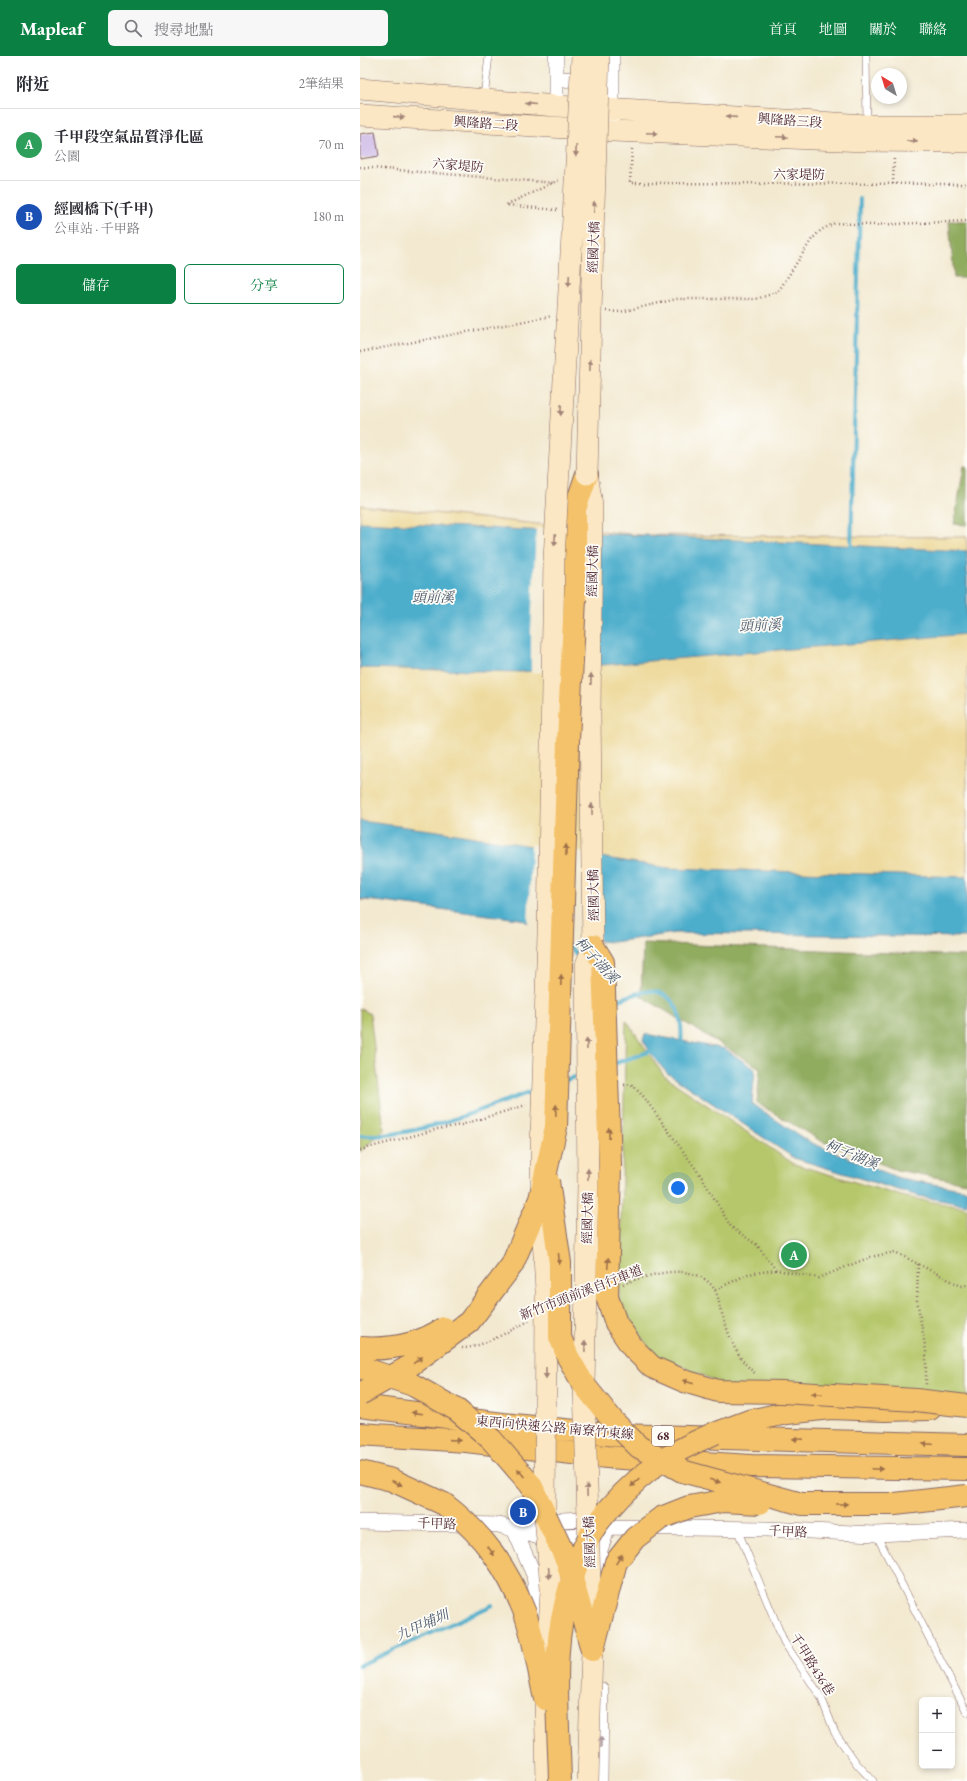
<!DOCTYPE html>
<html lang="zh-TW">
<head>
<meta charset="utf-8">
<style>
	:root { --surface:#fff; --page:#f7f7f7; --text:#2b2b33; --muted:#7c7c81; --line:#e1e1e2; --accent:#0b8043 }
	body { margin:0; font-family:"EB Garamond","Noto Serif TC",serif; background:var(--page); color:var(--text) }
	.controls { position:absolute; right:12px; bottom:12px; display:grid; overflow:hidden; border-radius:6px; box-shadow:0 2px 6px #0003 }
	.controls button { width:36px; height:36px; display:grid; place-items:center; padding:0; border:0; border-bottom:1px solid var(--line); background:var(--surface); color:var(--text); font:20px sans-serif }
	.compass { position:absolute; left:511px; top:12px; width:36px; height:36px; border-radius:50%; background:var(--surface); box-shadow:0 2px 6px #0003; rotate:322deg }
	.you { position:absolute; left:318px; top:1132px; width:14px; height:14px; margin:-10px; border:3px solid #fff; border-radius:50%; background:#1a73e8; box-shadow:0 0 0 6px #1a73e833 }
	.badge { display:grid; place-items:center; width:26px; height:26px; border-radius:50%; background:var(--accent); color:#fff; font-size:13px; font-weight:700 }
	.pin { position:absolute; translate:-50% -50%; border:2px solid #fff; box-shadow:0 1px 4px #0006 }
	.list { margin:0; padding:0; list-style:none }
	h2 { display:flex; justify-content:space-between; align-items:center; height:52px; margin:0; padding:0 16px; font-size:17px }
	h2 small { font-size:13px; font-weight:400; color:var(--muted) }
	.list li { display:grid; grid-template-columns:26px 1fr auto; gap:12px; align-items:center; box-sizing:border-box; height:72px; padding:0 16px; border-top:1px solid var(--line) }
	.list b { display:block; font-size:15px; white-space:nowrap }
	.list p { margin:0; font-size:13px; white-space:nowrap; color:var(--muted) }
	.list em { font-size:13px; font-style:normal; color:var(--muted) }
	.actions { display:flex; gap:8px; padding:12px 16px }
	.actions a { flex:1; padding:9px 0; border:1px solid var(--accent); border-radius:6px; text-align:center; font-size:14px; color:var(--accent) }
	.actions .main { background:var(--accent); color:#fff }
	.icon { flex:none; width:22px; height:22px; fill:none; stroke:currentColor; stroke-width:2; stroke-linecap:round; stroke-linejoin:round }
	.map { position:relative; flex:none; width:607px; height:1725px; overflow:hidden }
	header { display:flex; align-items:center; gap:24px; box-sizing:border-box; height:56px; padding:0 20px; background:var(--accent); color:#fff }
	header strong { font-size:19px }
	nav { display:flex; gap:22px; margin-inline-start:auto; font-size:14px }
	.search { width:280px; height:36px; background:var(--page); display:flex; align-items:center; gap:10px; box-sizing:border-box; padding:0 14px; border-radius:6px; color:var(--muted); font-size:15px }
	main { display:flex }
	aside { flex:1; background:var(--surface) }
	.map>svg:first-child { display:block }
	.green { fill:#b5c76b; stroke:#80734b }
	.forest { fill:#90ac5f; stroke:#6d6645 }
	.sand { fill:#eeda9e; stroke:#9c7c64 }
	.water { fill:#4daecc; stroke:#4c667c }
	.pier { fill:#f3e9d0 }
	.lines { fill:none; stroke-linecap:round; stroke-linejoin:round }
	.stream { stroke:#4daecc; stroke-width:4 }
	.building { fill:#c6b0e5 }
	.lane-casing { stroke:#856665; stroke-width:8 }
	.street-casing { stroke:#856665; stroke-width:16 }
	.secondary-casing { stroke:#856665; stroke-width:22 }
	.highway-casing { stroke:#856665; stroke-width:24 }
	.path { stroke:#856665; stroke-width:2.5; stroke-dasharray:1 3; stroke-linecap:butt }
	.lane { stroke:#fff; stroke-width:7 }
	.street { stroke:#fff; stroke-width:15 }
	.secondary { stroke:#fbe7c3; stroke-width:21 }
	.highway { stroke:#f4c26a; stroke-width:22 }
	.secondary-bridge-casing { stroke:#856665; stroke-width:22; stroke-linecap:butt }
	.highway-bridge-casing { stroke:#856665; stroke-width:24; stroke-linecap:butt }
	.secondary-bridge { stroke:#fbe7c3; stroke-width:21 }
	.highway-bridge { stroke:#f4c26a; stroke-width:22 }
	.oneway { fill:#a28377 }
	.oneway2 { fill:#9f704a }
	.oneway3 { fill:#ae9aa0 }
	.labels { text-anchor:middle; stroke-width:3.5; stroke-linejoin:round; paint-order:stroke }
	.shield { fill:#fdfcf7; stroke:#806168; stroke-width:1 }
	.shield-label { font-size:12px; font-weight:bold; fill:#4a1f2b }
	.street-label { font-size:13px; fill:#4a1f2b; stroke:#fdfcf7 }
	.water-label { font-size:14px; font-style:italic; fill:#4b586b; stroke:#fdfcf7 }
</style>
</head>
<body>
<header>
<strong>Mapleaf</strong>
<div class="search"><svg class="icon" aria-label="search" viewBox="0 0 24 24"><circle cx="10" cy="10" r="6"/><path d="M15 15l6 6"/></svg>搜尋地點</div>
<nav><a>首頁</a><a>地圖</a><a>關於</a><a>聯絡</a></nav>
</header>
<main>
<aside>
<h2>附近<small>2筆結果</small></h2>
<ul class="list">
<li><span class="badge" style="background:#2e9e5b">A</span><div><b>千甲段空氣品質淨化區</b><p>公園</p></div><em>70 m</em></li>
<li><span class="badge" style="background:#1a4fb4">B</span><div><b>經國橋下(千甲)</b><p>公車站 · 千甲路</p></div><em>180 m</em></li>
</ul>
<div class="actions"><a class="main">儲存</a><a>分享</a></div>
</aside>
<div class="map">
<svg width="607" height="1725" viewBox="0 0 607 1725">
	<rect width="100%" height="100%" fill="#fdfcf7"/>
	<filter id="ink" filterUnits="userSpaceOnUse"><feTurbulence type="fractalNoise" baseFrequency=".025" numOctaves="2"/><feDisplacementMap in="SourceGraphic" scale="8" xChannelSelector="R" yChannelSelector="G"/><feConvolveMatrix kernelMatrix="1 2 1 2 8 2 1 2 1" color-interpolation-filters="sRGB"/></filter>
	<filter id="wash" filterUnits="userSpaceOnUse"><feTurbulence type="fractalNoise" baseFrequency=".012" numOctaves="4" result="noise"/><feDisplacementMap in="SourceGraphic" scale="16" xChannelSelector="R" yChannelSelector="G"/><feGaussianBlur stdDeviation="0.9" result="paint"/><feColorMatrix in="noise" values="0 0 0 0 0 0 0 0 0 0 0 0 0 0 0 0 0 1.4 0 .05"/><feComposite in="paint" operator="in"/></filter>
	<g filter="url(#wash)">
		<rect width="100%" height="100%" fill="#f3e9d0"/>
		<path class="green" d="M0 952 10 958 24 1074 0 1096Z
			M266 964 304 1020 434 1108 545 1141 607 1152V1346L369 1331 293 1298 259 1245Z"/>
		<path class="forest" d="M589 165H607V222H594Z
			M604 410H607V469L594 468Z
			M283 887 607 900V1127L537 1114 461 1085 397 1047 400 1012 281 940Z"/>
		<path class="sand" d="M0 449 279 479 607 481V873L261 861 0 844Z"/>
		<path class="water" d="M0 466 607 495V578L160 616 0 612Z
			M0 765 78 775 308 812 607 821V881L315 877 253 886 202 882 160 863 0 843Z
			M285 978 365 993 395 1013 392 1048 449 1086 539 1122 607 1134V1149L558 1140 434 1102 307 1017 294 1002 283 984Z"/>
		<path class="pier" d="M176 472 238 475 239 611 171 617V574Z
			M171 788 239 799V887L202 884 168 869Z"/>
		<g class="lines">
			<path class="stream" d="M491 494 500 143
				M209 890 222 904
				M252 937 258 944C267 941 282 935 291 935 320 938 323 967 321 989
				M253 1008 294 994
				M204 1025 220 1019
				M0 1080C61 1081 120 1053 176 1034
				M0 1609 133 1549"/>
		</g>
		<g id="blocks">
			<path class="building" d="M15 76 19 100 0 103V78Z"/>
		</g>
	</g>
	<g filter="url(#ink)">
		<use href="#blocks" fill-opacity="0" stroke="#856665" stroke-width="1"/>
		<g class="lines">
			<defs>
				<path id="lane" d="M506 0 507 68
					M124 41 129 0
					M377 1473 424 1586 461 1641 475 1677 497 1708 513 1725
					M516 1478 607 1656"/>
				<path id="street" d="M252 0V62
					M196 24 231 22
					M196 50V0
					M0 1466 139 1469 179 1481 225 1479 236 1475
					M154 1473 178 1465 225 1463 248 1471 406 1473 515 1478 607 1474
					M154 1473 174 1519 181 1575
					M239 1522 240 1494 248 1471
					M240 1725 241 1634"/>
				<path id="secondary" d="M0 33 196 50 507 69H607
					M0 59 253 75 506 85 607 86
					M227 418 232 449 230 658 233 890
					M185 1643 187 1725"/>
				<path id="highway" d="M215 543V453L227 418
					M0 1350 143 1368 257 1379 607 1389
					M357 1377 389 1365 427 1357 470 1352 524 1354 570 1353
					M0 1378 106 1385 247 1401 391 1410 607 1413
					M0 1416 32 1424 84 1448"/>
			</defs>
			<use href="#lane" class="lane-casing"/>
			<use href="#street" class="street-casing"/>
			<use href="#secondary" class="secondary-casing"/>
			<use href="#highway" class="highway-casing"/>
			<path class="path" d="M272 93 270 127 607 128
				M0 111 195 127
				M533 128 534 101
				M197 154 146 149 199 124
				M246 255 260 256 317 243H396L418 236 452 183 461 174 475 167 511 169 607 165
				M0 296 192 260
				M264 1029 271 1028 283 1040 341 1120 371 1171 397 1189 416 1214
				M0 1094 78 1073 101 1069 166 1049
				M558 1208 557 1244 566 1295V1329
				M263 1228C290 1218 336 1204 355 1234 358 1239 359 1247 360 1252 369 1278 374 1301 396 1318
				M355 1234 388 1218 416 1214 459 1222 510 1201 535 1196 601 1230 607 1229
				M102 1292C119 1293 153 1273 169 1265"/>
			<use href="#lane" class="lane"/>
			<use href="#street" class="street"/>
			<use href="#secondary" class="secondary"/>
			<use href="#highway" class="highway"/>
			<defs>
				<path id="secondary-bridge" d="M227 418 233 179 239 0
					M187 1612 191 1533 185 1460 186 1235 182 1164 181 1082 188 877 194 503 222 0
					M228 1725 232 1594 224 1329 228 1128 226 909 233 890"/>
				<path id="highway-bridge" d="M233 890 243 906 250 1109 247 1241 256 1267 273 1292 292 1311 324 1325 358 1335 422 1336 556 1344 607 1350
					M188 1125 200 1207V1281L208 1301 224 1329 254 1366 279 1391 322 1415 442 1448H535L607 1440
					M0 1292C29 1294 59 1289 84 1272
					M0 1311 53 1329 97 1354 131 1383 171 1429 207 1505 232 1594
					M0 1338 45 1313 109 1266 152 1209 180 1143 196 1071 208 685 215 543
					M84 1448C123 1478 147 1511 165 1557 174 1582 179 1616 185 1643
					M233 1593 256 1506 275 1482 301 1462 329 1451 363 1445 400 1447
					M200 1725C199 1682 195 1637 198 1595 200 1558 216 1498 237 1468 252 1448 271 1428 292 1412 311 1397 333 1387 355 1377"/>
			</defs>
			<use href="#secondary-bridge" class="secondary-bridge-casing"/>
			<use href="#highway-bridge" class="highway-bridge-casing"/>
			<use href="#secondary-bridge" class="secondary-bridge"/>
			<use href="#highway-bridge" class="highway-bridge"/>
		</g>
		<defs><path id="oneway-solid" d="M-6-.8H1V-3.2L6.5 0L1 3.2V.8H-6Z"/></defs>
		<g class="oneway">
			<use href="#oneway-solid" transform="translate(171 48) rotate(-175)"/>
			<use href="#oneway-solid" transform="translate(39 61) rotate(4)"/>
			<use href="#oneway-solid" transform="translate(371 61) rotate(-176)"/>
			<use href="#oneway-solid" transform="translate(292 77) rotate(2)"/>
			<use href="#oneway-solid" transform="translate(422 81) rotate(2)"/>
			<use href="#oneway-solid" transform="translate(552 85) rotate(1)"/>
			<use href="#oneway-solid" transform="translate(216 95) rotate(93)"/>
			<use href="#oneway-solid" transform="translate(234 151) rotate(-88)"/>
			<use href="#oneway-solid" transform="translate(209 225) rotate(93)"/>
			<use href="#oneway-solid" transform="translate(230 309) rotate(-89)"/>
			<use href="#oneway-solid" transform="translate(201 354) rotate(93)"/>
			<use href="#oneway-solid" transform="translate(195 484) rotate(93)"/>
			<use href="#oneway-solid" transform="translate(231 623) rotate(-89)"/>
			<use href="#oneway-solid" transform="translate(232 753) rotate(-91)"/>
			<use href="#oneway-solid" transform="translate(227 988) rotate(-90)"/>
			<use href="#oneway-solid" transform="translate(228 1118) rotate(-90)"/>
			<use href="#oneway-solid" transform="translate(225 1290) rotate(-89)"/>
			<use href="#oneway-solid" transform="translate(186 1317) rotate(90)"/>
			<use href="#oneway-solid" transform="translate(227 1434) rotate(-92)"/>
			<use href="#oneway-solid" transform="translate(189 1517) rotate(86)"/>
		</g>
		<g class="oneway2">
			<use href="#oneway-solid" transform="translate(206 794) rotate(-89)"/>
			<use href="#oneway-solid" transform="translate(201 924) rotate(-88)"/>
			<use href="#oneway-solid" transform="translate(196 1054) rotate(-88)"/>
			<use href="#oneway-solid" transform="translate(249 1077) rotate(-92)"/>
			<use href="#oneway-solid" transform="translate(199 1203) rotate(85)"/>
			<use href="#oneway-solid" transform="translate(248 1207) rotate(-88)"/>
			<use href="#oneway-solid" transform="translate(58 1304) rotate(-36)"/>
			<use href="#oneway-solid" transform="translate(328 1326) rotate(-163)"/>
			<use href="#oneway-solid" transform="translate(457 1338) rotate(-176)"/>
			<use href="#oneway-solid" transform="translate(57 1357) rotate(-173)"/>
			<use href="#oneway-solid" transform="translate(438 1383) rotate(-178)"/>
			<use href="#oneway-solid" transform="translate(95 1384) rotate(4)"/>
			<use href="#oneway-solid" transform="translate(568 1388) rotate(-178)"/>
			<use href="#oneway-solid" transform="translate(517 1413)"/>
			<use href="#oneway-solid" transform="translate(161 1417) rotate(-130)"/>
			<use href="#oneway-solid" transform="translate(355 1425) rotate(16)"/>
			<use href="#oneway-solid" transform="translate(37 1427) rotate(24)"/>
			<use href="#oneway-solid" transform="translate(275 1427) rotate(138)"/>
			<use href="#oneway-solid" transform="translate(482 1448)"/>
			<use href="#oneway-solid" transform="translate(131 1495) rotate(54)"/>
			<use href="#oneway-solid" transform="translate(259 1503) rotate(-57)"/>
		</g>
		<use class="oneway3" href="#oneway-solid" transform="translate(241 1686) rotate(-90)"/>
	</g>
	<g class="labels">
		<rect class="shield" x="292" y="1370" width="22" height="20" rx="3"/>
		<g class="shield-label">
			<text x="303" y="1384">68</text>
		</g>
		<g class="street-label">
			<text transform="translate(430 64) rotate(4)" y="5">興隆路三段</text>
			<text transform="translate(126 67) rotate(4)" y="5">興隆路二段</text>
			<text transform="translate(98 109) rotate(5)" y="5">六家堤防</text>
			<text x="439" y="123">六家堤防</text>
			<text transform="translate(233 191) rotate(-88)" y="5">經國大橋</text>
			<text transform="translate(232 515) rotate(-89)" y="5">經國大橋</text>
			<text transform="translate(233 839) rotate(-91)" y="5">經國大橋</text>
			<text transform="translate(227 1162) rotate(-89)" y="5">經國大橋</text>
			<text transform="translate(221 1236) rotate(-21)" y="5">新竹市頭前溪自行車道</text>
			<text transform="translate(195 1371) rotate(5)" y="5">東西向快速公路 南寮竹東線</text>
			<text transform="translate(77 1467) rotate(2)" y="5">千甲路</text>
			<text transform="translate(428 1475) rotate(3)" y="5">千甲路</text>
			<text transform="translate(229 1486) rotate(-92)" y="5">經國大橋</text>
			<text transform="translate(453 1608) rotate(58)" y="5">千甲路436巷</text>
		</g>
		<g class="water-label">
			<text x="73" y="546">頭前溪</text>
			<text transform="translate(400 569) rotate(-3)" y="5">頭前溪</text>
			<text transform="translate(237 904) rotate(48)" y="5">柯子湖溪</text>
			<text transform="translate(492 1098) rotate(22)" y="5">柯子湖溪</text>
			<text transform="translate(62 1569) rotate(-24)" y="5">九甲埔圳</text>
		</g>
	</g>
</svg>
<div class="controls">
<button>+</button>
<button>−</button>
</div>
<svg class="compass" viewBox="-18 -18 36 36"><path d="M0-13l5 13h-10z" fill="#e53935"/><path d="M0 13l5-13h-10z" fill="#7c7c81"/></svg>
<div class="you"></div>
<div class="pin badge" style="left:434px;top:1199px;background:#2e9e5b">A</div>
<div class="pin badge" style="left:163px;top:1456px;background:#1a4fb4">B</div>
</div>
</main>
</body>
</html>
